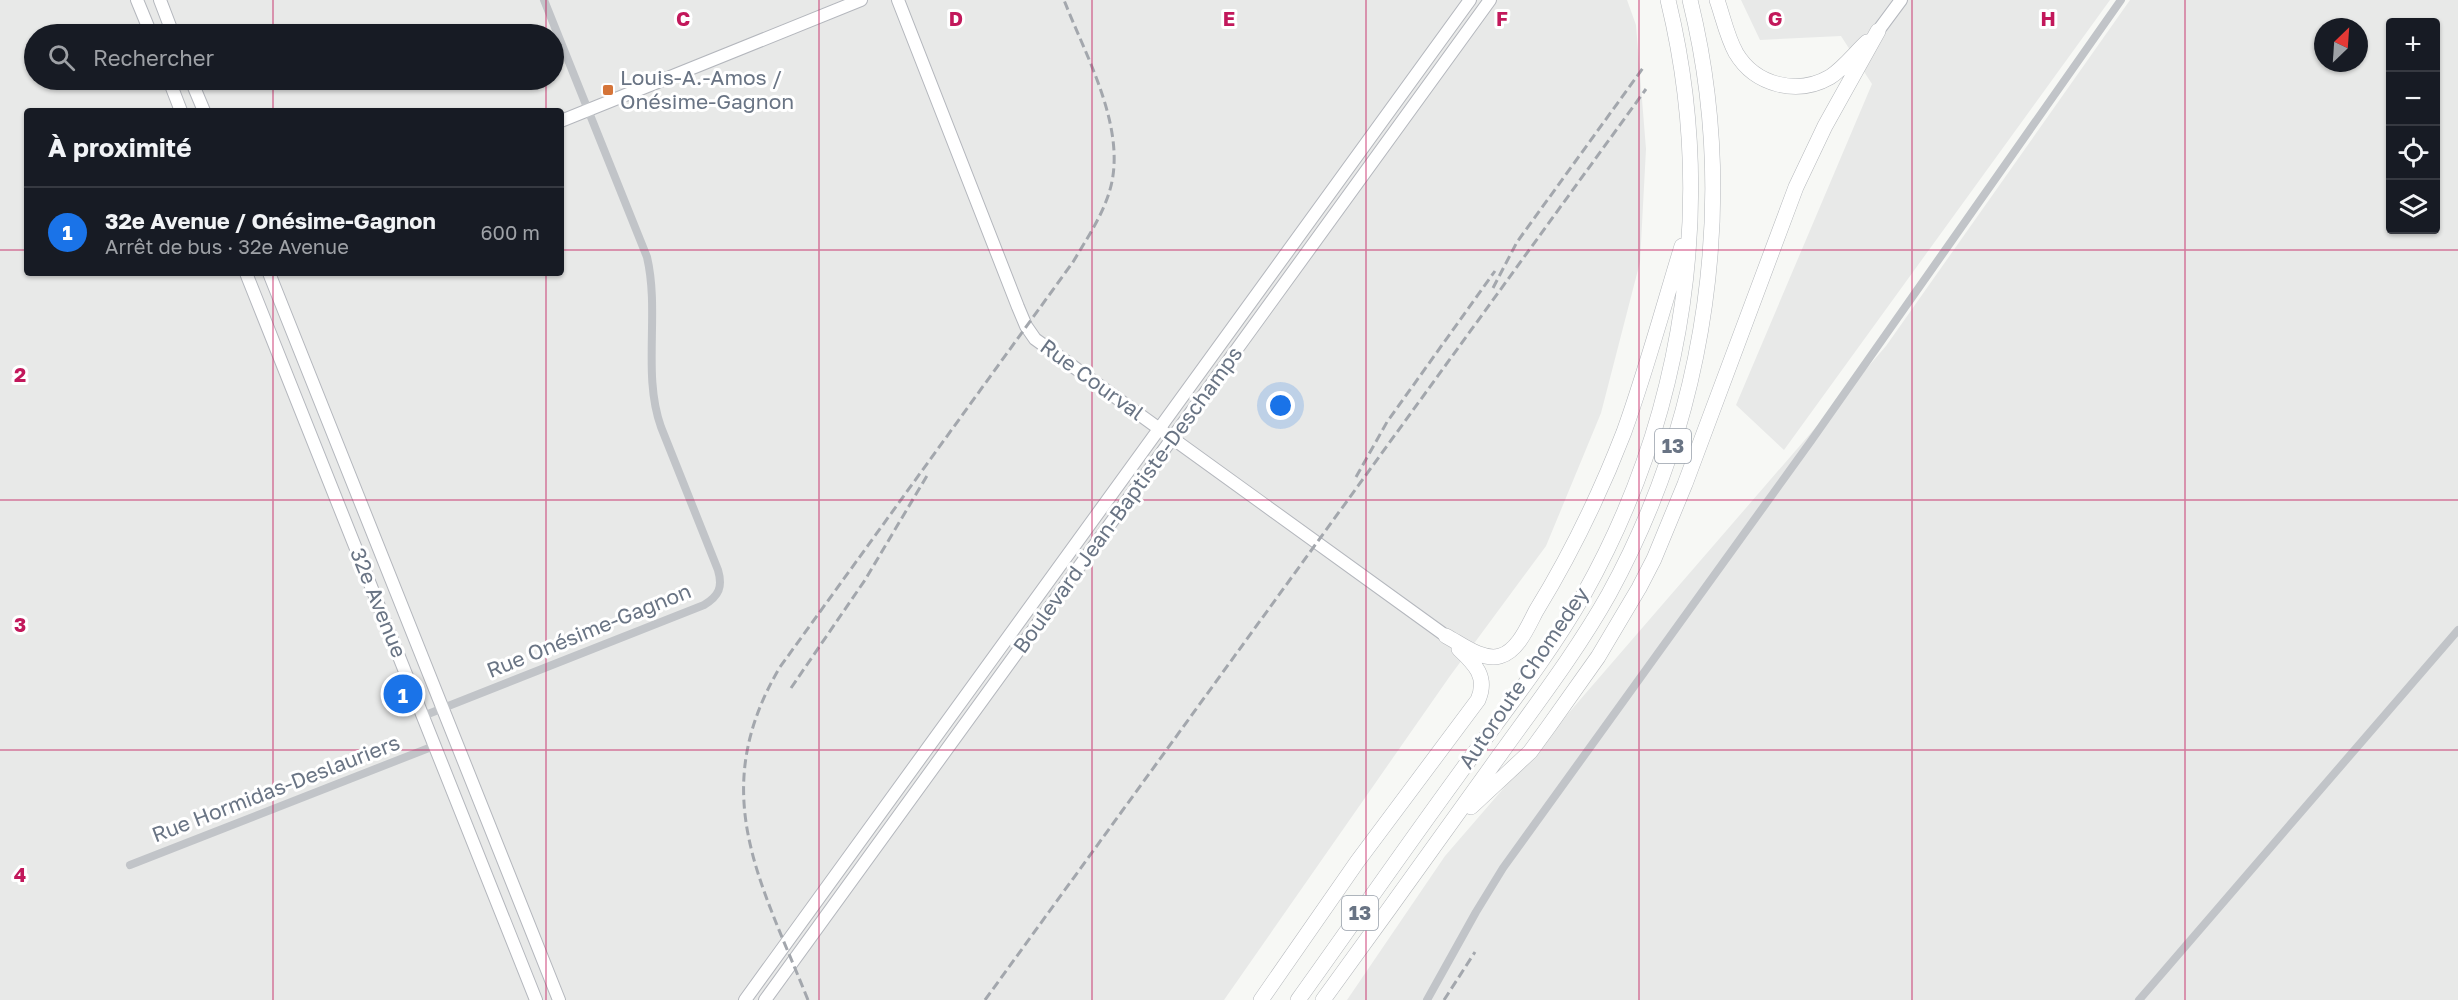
<!DOCTYPE html>
<html lang="fr">
<head>
<meta charset="utf-8">
<style>
	:root { --surface:#171b24; --page:#20242c; --text:#f1f3f6; --muted:#9ea1a6; --line:#363941; --accent:#1a73e8 }
	body { margin:0; font-family:"Golos Text",sans-serif; background:var(--page); color:var(--text) }
	.controls { position:absolute; right:18px; top:18px; display:grid; overflow:hidden; border-radius:6px; box-shadow:0 2px 4px #0004 }
	.controls button { width:54px; height:54px; display:grid; place-items:center; padding:0; border:0; border-bottom:2px solid var(--line); background:var(--surface); color:var(--text); font:30px sans-serif }
	.compass { position:absolute; left:2314px; top:18px; width:54px; height:54px; border-radius:50%; background:var(--surface); box-shadow:0 2px 4px #0004; rotate:25deg }
	.you { position:absolute; left:1281px; top:406px; width:21px; height:21px; margin:-15px; border:4px solid #fff; border-radius:50%; background:#1a73e8; box-shadow:0 0 0 9px #1a73e833 }
	.badge { display:grid; place-items:center; width:39px; height:39px; border-radius:50%; background:var(--accent); color:#fff; font-size:20px; font-weight:700 }
	.pin { position:absolute; translate:-50% -50%; border:3px solid #fff; box-shadow:0 2px 6px #0006 }
	.list { margin:0; padding:0; list-style:none }
	h2 { display:flex; justify-content:space-between; align-items:center; height:78px; margin:0; padding:0 24px; font-size:26px }
	h2 small { font-size:20px; font-weight:400; color:var(--muted) }
	.list li { display:grid; grid-template-columns:39px 1fr auto; gap:18px; align-items:center; box-sizing:border-box; height:90px; padding:0 24px; border-top:2px solid var(--line) }
	.list b { display:block; font-size:22px; white-space:nowrap }
	.list p { margin:0; font-size:20px; white-space:nowrap; color:var(--muted) }
	.list em { font-size:20px; font-style:normal; color:var(--muted) }
	.icon { flex:none; width:33px; height:33px; fill:none; stroke:currentColor; stroke-width:2; stroke-linecap:round; stroke-linejoin:round }
	.map { position:relative; flex:none; width:2458px; height:1000px; overflow:hidden }
	.search { position:absolute; background:var(--surface); box-shadow:0 2px 4px #0004; left:24px; top:24px; width:540px; height:66px; display:flex; align-items:center; gap:15px; box-sizing:border-box; padding:0 21px; border-radius:33px; color:var(--muted); font-size:22px }
	.panel { position:absolute; background:var(--surface); box-shadow:0 2px 4px #0004; left:24px; top:108px; width:540px; height:168px; border-radius:6px }
	.map>svg:first-child { display:block }
	.built { fill:#e8e9e8; fill-rule:evenodd }
	.lines { fill:none; stroke-linecap:round; stroke-linejoin:round }
	.secondary-casing { stroke:#b4b7bd; stroke-width:14 }
	.highway-casing { stroke:#b4b7bb; stroke-width:16 }
	.street { stroke:#c1c4c8; stroke-width:8 }
	.secondary { stroke:#fff; stroke-width:12 }
	.highway { stroke:#fff; stroke-width:15 }
	.rail { stroke:#a3a7ad; stroke-width:3; stroke-dasharray:9 4.5; stroke-linecap:butt }
	.grid { fill:none; stroke:#c2185b; stroke-width:1.5; stroke-opacity:0.55 }
	.poi-dot { fill:#d57438; stroke:#fff; stroke-width:2 }
	.labels { text-anchor:middle; stroke-width:6; stroke-linejoin:round; paint-order:stroke }
	.shield { fill:#fff; stroke:#969ea9; stroke-width:1.5 }
	.shield-label { font-size:20px; font-weight:bold; fill:#697484 }
	.poi-label { font-size:21px; fill:#697484; stroke:#fff; text-anchor:start }
	.street-label { font-size:21px; fill:#697484; stroke:#fff }
	.grid-label { font-size:20px; text-anchor:middle; font-weight:bold; fill:#c2185b; stroke:#fff; stroke-width:6; stroke-linejoin:round; paint-order:stroke }
</style>
</head>
<body>
<div class="map">
<svg width="2458" height="1000" viewBox="0 0 2458 1000">
	<rect width="100%" height="100%" fill="#f7f8f5"/>
	<path class="built" d="M0 0H1627L1636 25 1646 149 1640 262 1601 413 1546 546 1450 676 1224 1000H0ZM34 34H554V80H34ZM27 111H561V273H27Z
		M1741 0H2110L1784 450 1736 405 1872 84 1841 36 1760 40Z
		M2130 0H2458V1000H1347L1445 856 1886 346ZM2390 22H2436V230H2390ZM2323 27H2359V63H2323Z"/>
	<g class="lines">
		<defs>
			<path id="secondary" d="M137 0 151 34
				M160 0 173 34
				M898 0 1018 307 1026 326 1035 339 1446 636
				M1878 31 1901 0
				M169 80 181 111
				M191 80 204 111
				M561 121 861 0
				M246 273 536 1000
				M269 273 559 1000
				M745 1000 1470 0
				M765 1000 1490 0"/>
			<path id="highway" d="M1717 0C1723 17 1727 37 1736 53 1755 85 1797 96 1830 77 1844 68 1855 53 1867 42
				M1446 636C1461 644 1482 661 1500 656 1518 651 1528 626 1536 611 1571 554 1600 494 1624 432 1646 371 1663 308 1682 246
				M1471 807 1530 752 1549 726 1598 657 1639 588 1654 559 1685 484 1796 187 1825 126 1878 31
				M1261 1000 1357 862 1478 700C1488 677 1475 664 1459 649
				M1298 1000C1351 926 1403 851 1457 777 1500 717 1547 659 1584 594 1685 414 1717 201 1668 0
				M1323 1000C1382 919 1441 837 1499 756 1537 703 1577 651 1609 594 1707 415 1739 199 1690 0"/>
		</defs>
		<use href="#secondary" class="secondary-casing"/>
		<use href="#highway" class="highway-casing"/>
		<path class="street" d="M423 716 704 605C719 596 723 587 718 570L661 427C642 374 660 313 647 257L544 0
			M130 865 434 746
			M1427 1000 1476 912 1503 868 1811 441 2121 0
			M2139 1000 2458 630"/>
		<use href="#secondary" class="secondary"/>
		<use href="#highway" class="highway"/>
		<path class="rail" d="M1493 288 1517 242 1643 68
			M1356 477 1387 422 1495 271
			M791 688 865 580 928 474
			M808 1000C760 880 706 792 780 667L1073 262C1086 240 1101 218 1109 193 1129 131 1086 57 1064 0
			M985 1000 1646 89
			M1444 1000 1475 952"/>
	</g>
	<path class="grid" d="M273 0V34M546 0V34M819 0V1000M1092 0V1000M1366 0V1000M1639 0V1000M1912 0V1000M2185 0V1000M273 80V111M546 80V111M0 250H27M561 250H2458M273 273V1000M546 273V1000M0 500H2458M0 750H2458"/>
	<rect class="poi-dot" x="602" y="84" width="12" height="12" rx="3"/>
	<g class="labels">
		<g class="shield">
			<rect x="1655" y="429" width="36" height="34" rx="4.5"/>
			<rect x="1342" y="896" width="36" height="34" rx="4.5"/>
		</g>
		<g class="shield-label">
			<text x="1673" y="453">13</text>
			<text x="1360" y="920">13</text>
		</g>
		<g class="poi-label">
			<text x="620" y="85">Louis-A.-Amos /<tspan x="620" dy="24">Onésime-Gagnon</tspan></text>
		</g>
		<g class="street-label">
			<text transform="translate(1092 380) rotate(36)" y="7">Rue Courval</text>
			<text transform="translate(1128 500) rotate(-54)" y="7">Boulevard Jean-Baptiste-Deschamps</text>
			<text transform="translate(378 603) rotate(68)" y="7">32e Avenue</text>
			<text transform="translate(589 631) rotate(-22)" y="7">Rue Onésime-Gagnon</text>
			<text transform="translate(1524 678) rotate(-56)" y="7">Autoroute Chomedey</text>
			<text transform="translate(276 789) rotate(-21)" y="7">Rue Hormidas-Deslauriers</text>
		</g>
	</g>
	<g class="grid-label">
		<text x="683" y="26">C</text>
		<text x="956" y="26">D</text>
		<text x="1229" y="26">E</text>
		<text x="1502" y="26">F</text>
		<text x="1775" y="26">G</text>
		<text x="2048" y="26">H</text>
		<text x="20" y="382">2</text>
		<text x="20" y="632">3</text>
		<text x="20" y="882">4</text>
	</g>
</svg>
<div class="controls">
<button>+</button>
<button>−</button>
<button><svg class="icon" aria-label="locate" viewBox="0 0 24 24"><circle cx="12" cy="12" r="6"/><path d="M12 2v4M12 18v4M2 12h4M18 12h4"/></svg></button>
<button><svg class="icon" aria-label="layers" viewBox="0 0 24 24"><path d="M12 4l9 5-9 5-9-5zM3 14l9 5 9-5"/></svg></button>
</div>
<svg class="compass" viewBox="-18 -18 36 36"><path d="M0-13l5 13h-10z" fill="#e53935"/><path d="M0 13l5-13h-10z" fill="#9ea1a6"/></svg>
<div class="you"></div>
<div class="pin badge" style="left:403px;top:694px">1</div>
<div class="search"><svg class="icon" aria-label="search" viewBox="0 0 24 24"><circle cx="10" cy="10" r="6"/><path d="M15 15l6 6"/></svg>Rechercher</div>
<section class="panel">
<h2>À proximité<small></small></h2>
<ul class="list">
<li><span class="badge">1</span><div><b>32e Avenue / Onésime-Gagnon</b><p>Arrêt de bus · 32e Avenue</p></div><em>600 m</em></li>
</ul>
</section>
</div>
</body>
</html>
